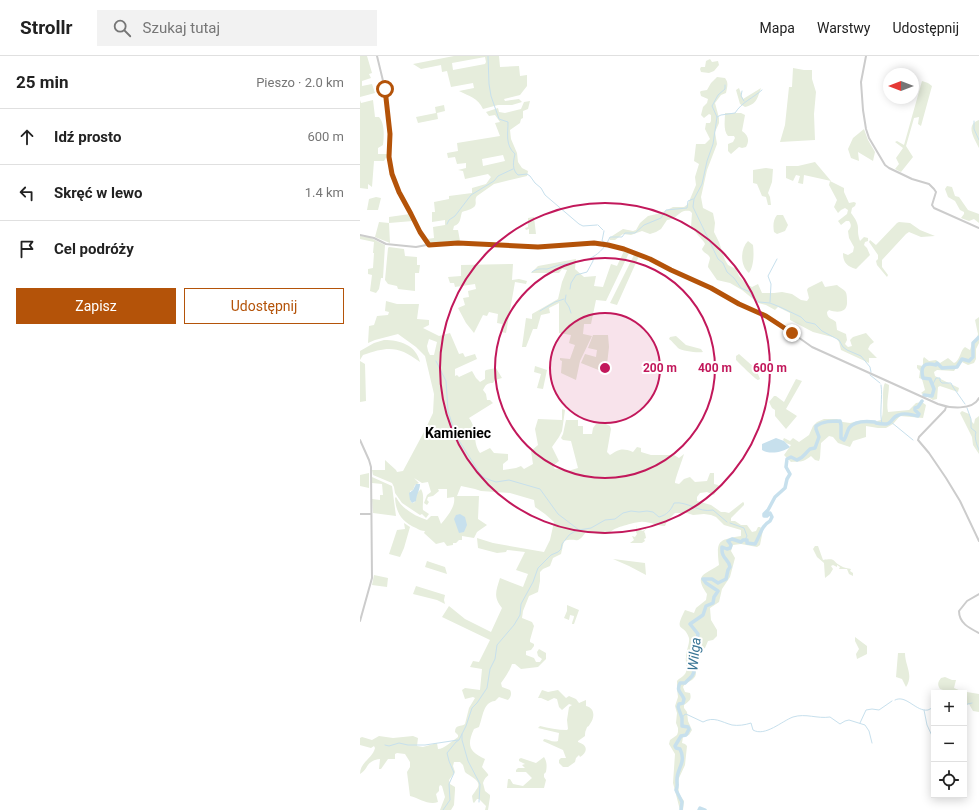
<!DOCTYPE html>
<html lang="pl">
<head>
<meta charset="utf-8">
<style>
	:root { --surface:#fff; --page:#f2f2f2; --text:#222; --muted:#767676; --line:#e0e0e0; --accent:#b45309 }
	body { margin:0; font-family:Roboto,sans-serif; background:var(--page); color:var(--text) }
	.controls { position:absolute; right:12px; bottom:12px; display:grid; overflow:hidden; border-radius:0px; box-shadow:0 2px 10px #0003 }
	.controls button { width:36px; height:36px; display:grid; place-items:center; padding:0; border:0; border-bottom:1px solid var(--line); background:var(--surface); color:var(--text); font:20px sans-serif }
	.compass { position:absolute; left:523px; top:12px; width:36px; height:36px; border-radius:50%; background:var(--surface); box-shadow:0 2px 10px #0003; rotate:270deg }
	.stop { position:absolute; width:12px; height:12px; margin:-9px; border:3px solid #b45309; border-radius:50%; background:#fff }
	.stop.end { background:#b45309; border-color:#fff; box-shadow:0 1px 4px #0008 }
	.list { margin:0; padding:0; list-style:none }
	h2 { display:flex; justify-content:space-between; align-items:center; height:52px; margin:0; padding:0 16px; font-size:17px }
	h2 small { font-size:13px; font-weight:400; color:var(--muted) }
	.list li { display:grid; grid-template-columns:26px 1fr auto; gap:12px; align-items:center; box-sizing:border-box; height:56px; padding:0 16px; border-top:1px solid var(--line) }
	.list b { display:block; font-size:15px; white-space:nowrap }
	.list em { font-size:13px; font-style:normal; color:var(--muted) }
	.actions { display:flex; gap:8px; padding:12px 16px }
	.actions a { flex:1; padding:9px 0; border:1px solid var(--accent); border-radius:0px; text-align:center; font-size:14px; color:var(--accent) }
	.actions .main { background:var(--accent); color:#fff }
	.icon { flex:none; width:22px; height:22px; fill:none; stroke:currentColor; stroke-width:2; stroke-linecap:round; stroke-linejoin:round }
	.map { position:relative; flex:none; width:619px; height:754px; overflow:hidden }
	header { display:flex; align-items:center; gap:24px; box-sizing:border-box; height:56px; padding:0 20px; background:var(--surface); border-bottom:1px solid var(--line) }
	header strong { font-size:19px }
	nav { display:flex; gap:22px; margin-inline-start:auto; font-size:14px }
	.search { width:280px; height:36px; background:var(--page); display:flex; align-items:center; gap:10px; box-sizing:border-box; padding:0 14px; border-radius:0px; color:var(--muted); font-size:15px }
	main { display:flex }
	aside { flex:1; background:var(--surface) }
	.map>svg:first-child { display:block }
	.green { fill:#e6eddc; fill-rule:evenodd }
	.water { fill:#c7e0ed }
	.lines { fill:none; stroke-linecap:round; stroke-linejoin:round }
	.stream { stroke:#c7e0ed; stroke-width:1 }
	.river { stroke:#c7e0ed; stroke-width:3.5 }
	.tertiary { stroke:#ccc; stroke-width:2 }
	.route { stroke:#b45309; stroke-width:5 }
	.ring { fill:none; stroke:#c2185b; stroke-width:2 }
	.labels { text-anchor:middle; stroke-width:4; stroke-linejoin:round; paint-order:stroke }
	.neighbourhood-label { font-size:14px; font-weight:bold; fill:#000; stroke:#fff }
	.water-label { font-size:14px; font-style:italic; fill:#397595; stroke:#fff }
	.centre { fill:#c2185b; stroke:#fff; stroke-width:2 }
	.ring-label { font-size:12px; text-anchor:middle; font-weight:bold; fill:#c2185b; stroke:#fff; stroke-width:4; stroke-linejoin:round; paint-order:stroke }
</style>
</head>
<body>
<header>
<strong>Strollr</strong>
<div class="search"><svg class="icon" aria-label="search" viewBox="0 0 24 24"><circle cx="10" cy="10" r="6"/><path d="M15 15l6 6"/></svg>Szukaj tutaj</div>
<nav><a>Mapa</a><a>Warstwy</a><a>Udostępnij</a></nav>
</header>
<main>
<aside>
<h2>25 min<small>Pieszo · 2.0 km</small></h2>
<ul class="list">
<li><svg class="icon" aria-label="ahead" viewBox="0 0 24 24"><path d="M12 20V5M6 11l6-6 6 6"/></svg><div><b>Idź prosto</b></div><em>600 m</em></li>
<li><svg class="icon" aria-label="left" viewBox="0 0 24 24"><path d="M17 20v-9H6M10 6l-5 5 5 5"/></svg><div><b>Skręć w lewo</b></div><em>1.4 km</em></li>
<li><svg class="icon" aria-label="arrive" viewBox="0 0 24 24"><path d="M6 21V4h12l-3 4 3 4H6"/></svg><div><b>Cel podróży</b></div></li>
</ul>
<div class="actions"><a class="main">Zapisz</a><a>Udostępnij</a></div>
</aside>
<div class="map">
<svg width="619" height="754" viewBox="0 0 619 754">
	<rect width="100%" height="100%" fill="#fff"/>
	<path class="green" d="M0 0H7L12 17 9 18 11 22 2 25V30L12 28 15 37 0 41Z
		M94 0H139L140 11 159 10 160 20 167 19V30L160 39 144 43 145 45 159 43 162 46 152 49H138L123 53C118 42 109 40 99 35L114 32 113 27 91 31 87 15 82 16 81 9 61 13 53 8ZM125 1 126 6 125 8 93 14 92 7Z
		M350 3 352 6 358 5 359 9 354 15 349 17 341 16 340 13 341 11H345L346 5Z
		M433 12 444 14H452V23L456 36 454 58 455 84 420 86 425 69 429 31H432Z
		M357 21 365 22C369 27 367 31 366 37L361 39 355 47 359 62V67L355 76 357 88 347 114 341 141 343 152 353 157 355 167 354 176 359 186 365 204 368 209 376 213 379 220 386 228 392 231 398 228 402 237H414L422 236 432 238 441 244 447 245 449 242 447 234 448 232 462 225 465 231 477 229C479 231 483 233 485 235 487 237 487 242 487 245 488 257 477 257 469 254L467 256C467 263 472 262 476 266L477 274 486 278 487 284 485 288 488 291 492 290 490 284 493 281 506 277 514 286 510 289 508 293 517 302H509V307L481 294 479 286 476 282 453 276 430 264V257L418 251 415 254 406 249 398 247 382 234 370 227 357 224 348 211C348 208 350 204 350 202 349 198 343 197 342 193L345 188 344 186 331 171 332 157 330 155C318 153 319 163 307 164L301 173 296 176 290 178 282 175 271 179 263 178 255 184H250L249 182 263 173 273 175 276 174 280 167 288 160 301 157 313 151H324L328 148 336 129 335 121 339 108 334 105 336 88H345L350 83 345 73 346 67H350L351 65V59L349 58 344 62 341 59 343 51 347 47 348 43 341 40 340 36 341 35 347 34 351 27Z
		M562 25 568 27 572 30 561 70 558 68 559 61 554 62 546 90 553 101 541 116 535 113 539 108 536 102 543 92 535 86 537 85 544 89Z
		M379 32 383 43 401 32C397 43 397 48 385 51L380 48 376 34Z
		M0 44 1 47 13 44 15 61H19C25 68 24 80 23 89L18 92V98H28L24 105H14L12 131 8 128V133L0 132Z
		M170 45 168 53 163 55V62L161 63 160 67 150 74 151 83 157 97 158 106 162 112 168 115 167 120 134 128 117 140C114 144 117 146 115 150 113 153 105 155 102 156 100 162 101 168 94 170L93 174H98L100 185 70 187 67 183 74 182 73 171 85 169V164L72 166V156H75L74 146 89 143V140L112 137V132L126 128 131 121 128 118 105 123 103 115 98 114 106 112V107L97 108 95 101 88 102 87 97 98 95 97 87 140 80 135 67 140 66 135 59 129 60 126 56 138 52 139 56 145 57 161 53 164 46ZM143 99 145 105 123 110 122 103Z
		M84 49 85 55 77 57 78 63 58 67 56 61 76 57 75 51Z
		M365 57H381L385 59 382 75C388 79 390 84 386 91L382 92 379 91 371 98 368 95V88L373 86 375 82 374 80H368C363 74 365 65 365 57Z
		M619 64V92C614 82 605 69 619 64Z
		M504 73 508 84 515 96 513 105 498 96 499 105 491 102 488 93 493 82Z
		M455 106 471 125 444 119 443 128 438 127 440 120 436 119 433 125 426 122V110H438Z
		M406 112 413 113 412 126 408 137 410 141 411 149H408L406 141 402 140 397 128 393 127V114Z
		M470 125 484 132V136L489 147 494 146 496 147 495 150 492 152 491 157C494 161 498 166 498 172 498 177 498 179 500 185L504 181 508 182V185L505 186 504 189 507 192 510 199 496 213C487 210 483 207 483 197L488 199 493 196 494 191 489 182 488 175C491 172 492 169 489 165H486L481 169 478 165 487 158 488 154 485 152 481 154 478 157 474 151 477 144 469 129Z
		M587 130 592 131 595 140 599 141 608 154 619 158V167L614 163 609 165 601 162 604 158V156L600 154 595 145 588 141 585 133Z
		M16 141 21 142 18 154H7L9 143Z
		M50 158 53 165 29 167 30 187 15 181 19 166 29 167V161Z
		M417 159H423L428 169 425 175 417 178 414 176C413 170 413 164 417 159Z
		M174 161 176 178H169V173L166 174 165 172 168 171V162Z
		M539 166 550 167 560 174 575 180 561 181 549 176 546 178 522 204V211L528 219 527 221 517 209 516 205 518 203V199L509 186 510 184 516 189 537 167Z
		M0 180 9 181 25 189 23 222H21L19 233 16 237 10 235 12 219 8 218V213L13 212 14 197H13L14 186 0 183Z
		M388 185 393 189C394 198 394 210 389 217 380 210 380 193 388 185Z
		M29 191 44 193 45 200 57 201V209H60L59 217H55V235L38 233 37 230 28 228 25 224 28 192Z
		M264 195 269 197 246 245 236 244 231 268H224L223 278 232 280 220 305 216 324 201 317 202 305 200 304V302L210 303 215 289 209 287 211 279 199 277V247L189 252 190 257 181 259 177 273H173L166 291H162L166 262 172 263V258L198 243 202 226 207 214 202 213 199 217H171L178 210 216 203 215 213 224 221 236 220 234 230 243 231 251 208 257 210Z
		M274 199 279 200 257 249 250 247Z
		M153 208 152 224 159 223 167 225 166 228 155 226 146 277 141 276 142 268 137 267 138 258 129 256 127 260 123 259 114 277 106 267 98 252 105 249 103 242 109 241 108 235 116 233 115 228 95 231 94 227H90L88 221 101 220V209Z
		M26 245 37 248H59L57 263 69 264V269L63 272 79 280 90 277 99 298 103 297 105 301 115 298 117 303 95 313V320L97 319 99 321 112 315 116 322 120 326 125 323V315L126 314 136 312 142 322 135 324 133 327C126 327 126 329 123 334L126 338 127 344H130L133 347 109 362C118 374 112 386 120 397L130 392 134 397 148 398V404L143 408V414L156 412 161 410 164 413 173 408 171 395 178 389 175 373 178 363 202 364V353L205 354 202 375 199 381 192 391 199 405 193 410 195 413 202 412 208 415 218 412 211 385 203 384 201 382 203 378 206 364H218V370H223V378H232L233 372 236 368 244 367 250 370 251 373 247 396 250 399C260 393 262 392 273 396L277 391 281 392V396L291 399H314L319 402 324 398C322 405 315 423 315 427L319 428 324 423 330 421 335 426 347 425 350 417H354V428L358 429 359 430 354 439 347 436 340 437 337 441V445L351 449 361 456H365L369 457 383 446 384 447V449L371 462V465H375L381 469H387L392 476 396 475 398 471H400L403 474 400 489 397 491 381 488 373 489 371 495 375 502 370 521 362 533 359 546 350 552 351 564 357 574V580L353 584 348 585 345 592 333 598C333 601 332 605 333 608 334 613 339 618 333 623 330 626 326 626 323 631L325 636 330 637C332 644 329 645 324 649V652L327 656 328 665 332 674 329 679 323 681 322 687 325 688 327 690 325 709 319 722 318 728 319 738 324 745 323 754H320L313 727 315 698 309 688 310 684 317 679 318 676V672L316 667 317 657 315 650 318 641 317 633V625C319 622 324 621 326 616 328 611 325 606 326 601 326 595 330 587 329 582 324 566 313 578 325 554L334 557 336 552 346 544 347 538C333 518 345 519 359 509 356 484 358 484 381 480V474L364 469 356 461 351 459 344 458 333 459 327 457H315L307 465 305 470C296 470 289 465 280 466 276 466 257 471 253 474 250 476 249 477 245 478 237 479 233 476 226 476 216 490 217 481 204 485L201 498 193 502 190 510 183 513 180 516V525L178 536 169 540 163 555 162 562 172 566 174 570 170 584V586L174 588V590L171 594 166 595V599L174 602 176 606H180L182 603 178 600 177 596 179 593 186 597V603L178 611 161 613 155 608H152C149 616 146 620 141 627L142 631 150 634C152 637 151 641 148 644L139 641 135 645C123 646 123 661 119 671L114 673C106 690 110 696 125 703L122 711C133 724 127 715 123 727L125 735 130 739V741L128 754H125L126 750 119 743H117L114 747 113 746 112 740C113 738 115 736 116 734 124 725 110 721 105 716L103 709 100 706H94L93 710 95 716 89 724 90 728 95 731V734L94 749 91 754H80L85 741 82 730 80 729 79 731V735L76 738 78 746C69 750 59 742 50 740L47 716 50 711V706L45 698 37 697 35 698V703H28L21 713H19L20 703C5 705 9 713 0 718 0 706 13 702 15 692L14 690 11 692 0 689V682L2 681 12 684 19 680 33 682 53 680 58 682 57 690 63 691 77 687 78 693C84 693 92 685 98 681V679L95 676C95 668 101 671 105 668L109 652 115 642 113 641 105 643 102 634 105 632 120 634 122 613 110 611 113 605 119 606 130 584 82 561 89 550 105 563 131 576 142 552C133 541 136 535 140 522L163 531 168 518 156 514 165 496 147 494 146 496 137 497 118 492 117 482 133 487 184 496 190 484 194 466 185 458 175 451 174 444 150 437 121 435 115 433 101 430 97 440H119L118 463 127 469 117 476 114 482 102 480V484H99L96 487H93V489L87 490 84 486 76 488 64 477 65 475C62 475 59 474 56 472 42 466 36 457 35 442L36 441C42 453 55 460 67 464L71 460H78L81 468C87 461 96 450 94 441L87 442V433H78L79 435 73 440 68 441 67 444 69 446 67 449 64 447 67 439 71 436 68 426 62 427 54 422 59 427 55 429 53 434 50 435V444L52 447 55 446 56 438 61 433C65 440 62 447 63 454L69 458 66 462 62 458 60 459 42 447 35 437 34 431 32 427 13 419 12 414H25V404L36 414 37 416 43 415 65 374 73 357 74 338 65 300 56 291 38 278 15 284 8 287 9 270 14 269 17 260 28 259 29 256 25 255ZM69 283 77 286 74 299H70L68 295 67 290Z
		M619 261V287L616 293V303L614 307 608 309 602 306H600L594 315 577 314 574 316 575 320C582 324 591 328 599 332L598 336 580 330 578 331 577 343 573 344 561 337 565 334 562 323 559 322 560 315 557 312V309L563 310V303L564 301 569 305 576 304 580 307 588 302 594 307 596 306C601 301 600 295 605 291L610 294 612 287 617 282 618 278 615 264Z
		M233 279H248L249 291 246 317 221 307 225 298 236 301 237 294 228 292Z
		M316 280 326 289 341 293 343 296C337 297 322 295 318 292 315 289 312 285 309 283L310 281Z
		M24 284C40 284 56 289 60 306 39 290 28 290 3 299L0 304V295L14 287Z
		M379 298 396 313 400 323 398 324C395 323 380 308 376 304V300Z
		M0 305 5 308 6 345 0 346Z
		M175 310 187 314 183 333 177 332 181 318 174 316Z
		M436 323 442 325 426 353 437 360 426 373 415 360V354L412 352 409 346 414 340H416L424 346Z
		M525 327 529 329C529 338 526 347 528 356L549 354 556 347 562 346 566 349 563 362 540 360 533 368 526 372H518L506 370V381L493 385 490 391 478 387 473 381 469 380 461 387 460 402 459 405 455 404 451 400C442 407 442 405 431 406L424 399 431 389 426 387 423 384 424 382 430 385 433 382 439 386 449 379 453 370 457 366 464 363H477L483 366 490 367 504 364 513 366 521 364C525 355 521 333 525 327Z
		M602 355 609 358 612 366 614 368 615 363 619 360V398L613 389 612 381 600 357Z
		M9 417V432L0 430V419Z
		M12 421 32 430 36 460 13 457 12 443 20 444V439H23L22 428 12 427Z
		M44 467 50 471 44 492 40 501 29 498 37 474 45 473Z
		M277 469V474H281L282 475 285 474V471H287L284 476 285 477 286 482 284 483 285 485 282 487H270L274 484 272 480 275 481 277 478 276 476Z
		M455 490H458L463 504C477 502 471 505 481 510 484 512 488 512 491 513L490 515 493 517V520L489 518 487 513H479L480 511 477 509V511L473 509 471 510 473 513 470 518 465 522 464 507 457 501 453 493Z
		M253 503 285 507 286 519 269 510Z
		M67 505 85 511 87 518 65 511Z
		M14 519 28 522 27 531 12 529Z
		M56 530 85 539 84 544 85 548 77 544 53 538Z
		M207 549 219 554 214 568H212C212 565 214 563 214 560L210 559 209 564 204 562 207 555Z
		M495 581 507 590V598L497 603 496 598 499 593 495 585Z
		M538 597H545C545 610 554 619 546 631L542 623 536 621Z
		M585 621 592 624H596L594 632 601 635 619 638V656L613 655 609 648 604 649V637H585L583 634 580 633C577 628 578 626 581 622Z
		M182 634 188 636 198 634 206 642 209 640 216 643 219 647 226 644V650C235 652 235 661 230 668 227 673 228 668 226 674 225 675 225 679 225 680L218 685V686C228 689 228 696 220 701L219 699 216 702 215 706 208 711H203L199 707V704L201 702H206L203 694 183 685 184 683C189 683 192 687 198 685L199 677 178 672 180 670C188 672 198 674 207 674L208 673 207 664 209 651 212 649 209 648 202 654 199 651 197 643 194 642 188 645 181 642H178Z
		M184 701C187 706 187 710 186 716L184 718V721L186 724 184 732H147L148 723H150L153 728 163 730 172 722 166 716H156V714L158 712H165L162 709 165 708 159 705V703L161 702 176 707Z"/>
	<path class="water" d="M416 382 424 385 430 391C423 396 410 399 402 394V388Z
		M56 428H60C60 434 56 439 56 445L52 447 50 444 49 437 53 434Z
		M100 458 105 461 107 469 104 476 99 477 94 463 96 459Z"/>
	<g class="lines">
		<path class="stream" d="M128 0 129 28 131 40 139 63 148 66C148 78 145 89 155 98 153 106 152 114 158 119L167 118 170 120 175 127 181 132 185 139 219 168 223 170 237 169
			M365 29V33L358 39 352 50 357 61 353 88 347 105 342 128 334 143 333 151 358 203 363 207 367 216 374 222 381 232 390 236 393 242
			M382 35 381 40 384 45
			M357 61 361 59 375 57C382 46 393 42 402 34
			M614 65V73L619 84
			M87 168 89 164 95 160 111 139 134 125 138 120 153 113
			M238 169 243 174
			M244 175 242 185 247 187 250 181H262L265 177H275L284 169 301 162 306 154 327 152 328 145 333 143
			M172 216C177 212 181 213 187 213 191 212 195 210 199 209 218 205 232 207 245 190
			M210 233 211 227 216 219 227 216 233 205V202
			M206 239 205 245 209 251 211 257
			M394 242 399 246 410 247 420 251 441 261 446 266 455 268 462 275 479 284 483 291 487 294 501 300 510 311 511 316
			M410 246 411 228 408 220 417 203
			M180 255 195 246 204 243
			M76 305 86 325 88 355 96 380 121 419 125 422 130 424 136 426 149 424 180 433 198 458 219 474 231 472 245 464 255 463 263 457 271 455 279 456 287 455 293 456 299 461C307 459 311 454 314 447 328 445 338 457 353 454L367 466
			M510 319 520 327
			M573 328 576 322H580V325L582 327H591L593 331 605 348
			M521 329C523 342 519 356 522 368
			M607 352 611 363V372L616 376C614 382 617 389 619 394
			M531 366 553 384
			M370 467 384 472 387 480 385 484
			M535 644C546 638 556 656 568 654 570 653 572 652 574 651
			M604 649 612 647
			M564 654 567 669 574 684
			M322 662 324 659 326 658 343 666C354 660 361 666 372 669 378 670 385 669 391 667L393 674C405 681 422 665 433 661 446 657 457 663 470 661L480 668 485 665 489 664 505 669 509 675 512 687
			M500 667 506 654 512 653 519 654 532 645
			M102 678V684L108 705 120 728 119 746
			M25 689 29 690 39 687 48 689H65L98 684
			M83 754 90 744 89 728 94 717 89 705 87 697 96 686 99 684 106 670 112 652 117 647 127 632 130 613 135 603 137 589 154 569 160 559 161 548 173 526 178 512 191 499 198 496 201 493 202 488 209 479 217 474"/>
		<path class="river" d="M564 339 572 340 574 333 570 323 563 322C560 310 564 306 576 309L577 307 582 312C587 311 591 312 597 311L602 303 609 305 613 301V287L619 281
			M321 754 322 746 316 734C318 730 317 729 317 725 316 713 327 707 320 693L316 692 315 690 321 680 326 679 329 673 328 671 322 670V662L318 651 319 648 323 647 324 643C321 636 316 635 320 627H325L332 620 334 616 331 609V597L336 589 338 578 330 568 343 559 346 550 353 547 354 541 358 535 346 527 343 523H352L358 527 366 523 368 514 370 511C369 503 361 503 362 491L367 493 370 492 371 489 368 485 372 483 381 486 383 484H387V487L395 488C400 480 401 470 410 465L412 461 410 457 407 460H404V458L408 454 415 441 425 432 427 423 430 418 426 411 427 403 431 401 437 404C445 401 444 398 450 393L455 392 459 381 456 373V370C463 365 472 365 480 365L481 369V382L484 384C486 381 487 376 489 372 495 364 507 365 515 366L516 367C536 371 528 362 539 359 545 356 551 359 558 360L559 358 555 354V352L558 351 562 345
			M339 754 340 752 345 754"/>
		<path class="tertiary" d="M17 0 25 33 30 77 29 101 32 118 39 137 51 158 60 176 69 189
			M506 0 501 26 503 54 506 73 509 82 525 109 529 112 552 123 569 128 574 133 576 136 572 149 574 152 619 172
			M0 179 14 182 26 188 56 191 77 187H91L181 191 234 187 248 189 264 193 290 203 311 215 353 233 379 248 398 256 421 269 452 291 578 348C589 352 613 355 619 342
			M586 351 585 354 559 381 558 384 569 397 586 422 600 445 619 485
			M0 384 9 404 11 411 12 522 0 565
			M0 458H11
			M619 538 607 545 599 555C599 567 609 572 619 577"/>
	</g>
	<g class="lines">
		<path class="route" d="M25 33 30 78 29 101 32 118 39 136 51 158 60 176 69 189 98 187 178 191 234 187 248 189 264 193 290 203 311 214 351 232 379 248 406 260 432 277"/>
	</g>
	<circle cx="245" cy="312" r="55" fill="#c2185b" fill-opacity=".12"/>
	<g class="ring">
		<circle cx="245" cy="312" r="55"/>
		<circle cx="245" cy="312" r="110"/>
		<circle cx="245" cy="312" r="165"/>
	</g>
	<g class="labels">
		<g class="neighbourhood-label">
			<text x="98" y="382">Kamieniec</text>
		</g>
		<g class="water-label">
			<text transform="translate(334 598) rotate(-84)" y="5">Wilga</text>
		</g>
	</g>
	<circle cx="245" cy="312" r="6" class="centre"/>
	<g class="ring-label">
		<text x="300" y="316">200 m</text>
		<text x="355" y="316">400 m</text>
		<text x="410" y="316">600 m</text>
	</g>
</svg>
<div class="controls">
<button>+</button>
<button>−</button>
<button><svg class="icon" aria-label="locate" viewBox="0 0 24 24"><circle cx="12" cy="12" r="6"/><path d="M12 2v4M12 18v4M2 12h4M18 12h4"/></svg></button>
</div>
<svg class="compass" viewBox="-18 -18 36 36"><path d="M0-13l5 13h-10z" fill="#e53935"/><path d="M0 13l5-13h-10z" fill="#767676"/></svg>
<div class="stop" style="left:25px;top:33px"></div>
<div class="stop end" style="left:432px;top:277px"></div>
</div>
</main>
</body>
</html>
